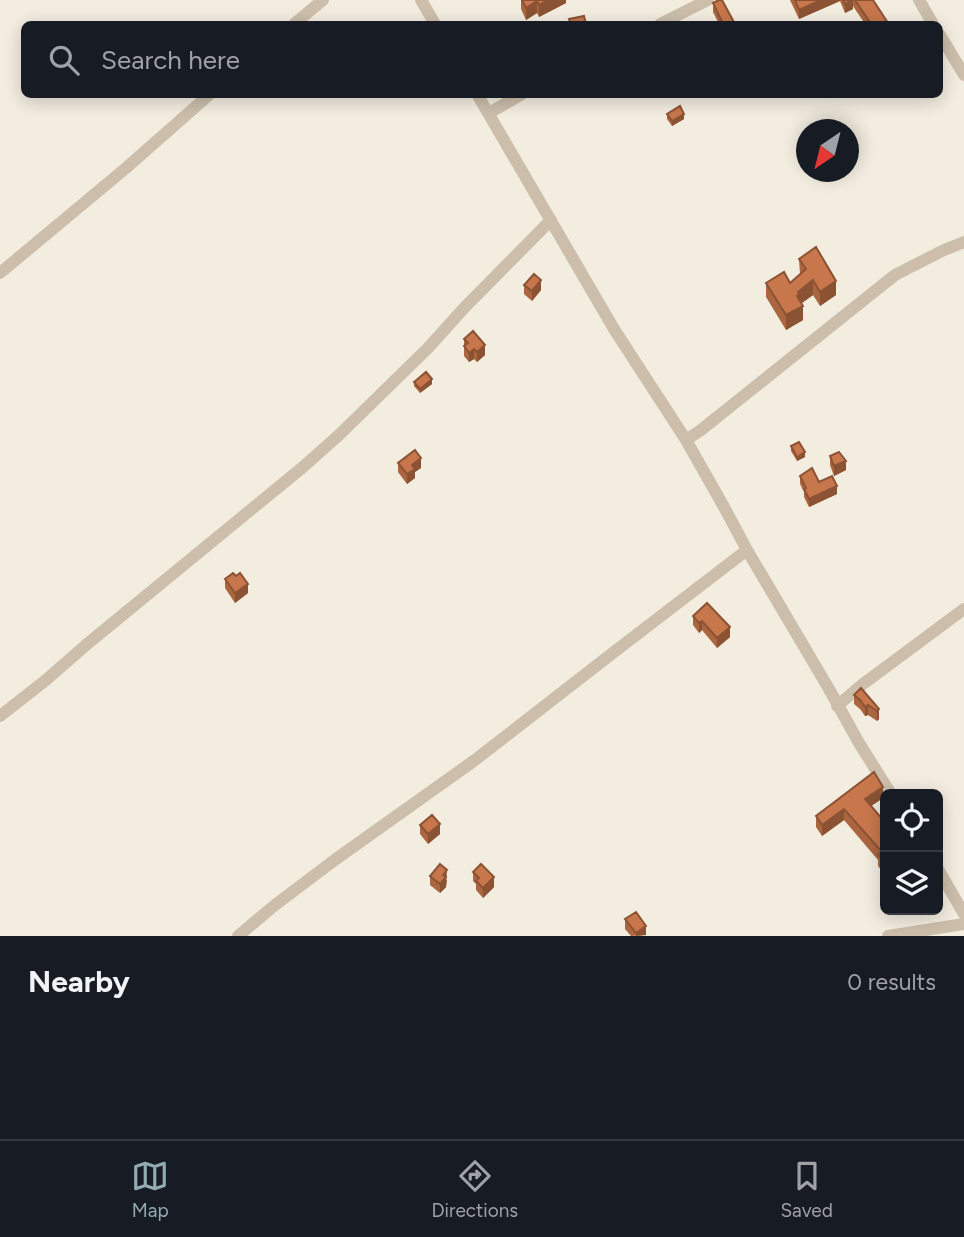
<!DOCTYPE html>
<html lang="en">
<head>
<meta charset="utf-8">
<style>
	:root { --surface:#171b24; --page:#20242c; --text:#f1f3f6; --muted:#9ea1a6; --line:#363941; --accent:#92aab1 }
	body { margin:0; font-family:Figtree,sans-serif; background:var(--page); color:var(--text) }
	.controls { position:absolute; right:21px; bottom:21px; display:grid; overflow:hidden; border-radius:10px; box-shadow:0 4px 18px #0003 }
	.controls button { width:63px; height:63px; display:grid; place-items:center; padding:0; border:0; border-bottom:2px solid var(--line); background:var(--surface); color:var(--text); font:35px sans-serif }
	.compass { position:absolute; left:796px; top:119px; width:63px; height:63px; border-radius:50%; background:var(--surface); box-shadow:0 4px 18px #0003; rotate:215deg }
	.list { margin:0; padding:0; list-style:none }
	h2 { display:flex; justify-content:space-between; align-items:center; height:91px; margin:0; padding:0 28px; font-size:30px }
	h2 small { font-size:23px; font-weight:400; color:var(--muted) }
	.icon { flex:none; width:38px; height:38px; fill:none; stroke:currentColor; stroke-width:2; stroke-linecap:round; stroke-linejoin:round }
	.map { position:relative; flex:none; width:964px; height:936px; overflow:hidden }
	.search { position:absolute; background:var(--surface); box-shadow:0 4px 18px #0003; left:21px; right:21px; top:21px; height:77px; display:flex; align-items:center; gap:18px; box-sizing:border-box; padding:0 24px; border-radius:10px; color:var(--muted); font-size:26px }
	.sheet { height:203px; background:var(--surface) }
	nav { display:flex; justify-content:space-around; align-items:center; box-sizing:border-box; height:98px; border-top:2px solid var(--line); background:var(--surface); font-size:19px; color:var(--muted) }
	nav a { display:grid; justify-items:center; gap:4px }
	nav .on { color:var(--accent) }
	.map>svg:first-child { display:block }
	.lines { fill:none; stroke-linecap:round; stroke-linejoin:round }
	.minor { stroke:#ccbeab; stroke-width:12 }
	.wall { fill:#ab6640 }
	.shaded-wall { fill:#8b5334 }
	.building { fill:#c7774b; stroke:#8b5334; stroke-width:2 }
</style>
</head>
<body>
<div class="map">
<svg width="964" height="936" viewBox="0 0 964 936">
	<rect width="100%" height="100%" fill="#f3ede0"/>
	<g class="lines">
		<path class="minor" d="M421 0 435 24
			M919 0 933 24
			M294 24 323 0
			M660 24 708 0
			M940 35 964 75
			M477 94 614 329 686 440 724 507 747 550 829 689 859 743 891 794
			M489 113 522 94
			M0 273 126 168 210 94
			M686 440 701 430 895 275 944 250 964 242
			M837 706 863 684 964 609
			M0 716 46 680 86 645 303 467 339 435 428 348 465 307 551 220
			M938 869 964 914
			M238 936 275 905 336 859 475 760 614 652 747 550
			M888 936 964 924"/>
	</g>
	<path class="wall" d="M521 0H566V3L539 17 537 13 526 20 521 9Z
		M790 0H873L888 24H865L853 6V9L845 13 840 1 799 19Z
		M713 3 735 24H719L713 12Z
		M667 114 684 119 672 126 667 119Z
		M799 259 836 295 820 306 813 295 802 303 803 320 786 330 766 297V283H790L800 274Z
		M524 285 541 290 532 301 524 294Z
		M464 339 485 355 477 362 474 359 469 362 464 356Z
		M414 382 432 384 420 393 414 386Z
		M791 446 805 457 797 461 791 451Z
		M830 456 846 470 834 476 830 465Z
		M398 463 421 468 415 472V478L407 484 398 472Z
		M800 476 819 482 837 494 809 507 804 497V492L800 484Z
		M225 579 248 593 235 603 225 588Z
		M693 616 730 637 717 648 702 630 699 633 693 625Z
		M854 695 879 709V719L877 721 868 715 865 716 860 709 854 704Z
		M883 798 871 806 885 822V875L878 866V860L844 820 822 836 816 827V816Z
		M420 825 440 834 428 844 420 834Z
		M473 872 494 887 483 898 476 890V884L473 881Z
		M430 876 447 880 446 887 440 893 430 885Z
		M625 919 646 935 631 936 625 929Z"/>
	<path class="shaded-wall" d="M548 0H566V3L539 17V5Z
		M821 0H840V1L799 19V10Z
		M853 0V9L845 13V4Z
		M537 1V13L526 20V8Z
		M684 114V119L672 126V121Z
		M541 280V290L532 301V291Z
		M813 280V295L799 305 803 306V320L786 330V315L798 292Z
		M836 281V295L820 306V292Z
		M485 345V355L477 362V352Z
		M474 349V359L469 362V353Z
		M432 379V384L420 393V389Z
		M805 452V457L797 461V457Z
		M421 458V468L415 472V478L407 484V474L412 465Z
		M846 461V470L834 476V466Z
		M837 486V494L809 507V499Z
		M248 584V593L235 603V593Z
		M702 621V630L699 633V623Z
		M730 627V637L717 648V638Z
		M868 705V715L865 716V707Z
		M879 709V719L877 721V711Z
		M883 787V798L865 810V799Z
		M844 809V820L822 836V825Z
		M440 824V834L428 844V834Z
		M447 870 446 887 440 893V884L443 875Z
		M494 877V887L483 898V888Z
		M646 926V935L636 936V933Z"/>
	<path class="building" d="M522 0H548L539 5 537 1 526 8Z
		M719 0H722L735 24H723L713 3Z
		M795 0H821L799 10Z
		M843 0H852L845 4Z
		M855 0H873L888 23 885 24H871Z
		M584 16 586 24H571L569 19Z
		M680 106 684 114 672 121 667 114Z
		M816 247 836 281 820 292 813 280 798 292 799 294 797 296 803 306 786 315 766 283 784 272 790 283 806 269 799 259Z
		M534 274 541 280 532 291 524 285Z
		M473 331 485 345 477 352 474 349 469 353 464 346 468 343 464 339Z
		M426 372 432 379 420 389 414 382Z
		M799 442 805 452 797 457 791 446Z
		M415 450 421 458 412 465 415 469 407 474 398 463Z
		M839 452 846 461 834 466 830 456Z
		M812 468 819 482 832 476 837 486 809 499 804 489 806 488 800 476Z
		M233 573 236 576 240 573 248 584 235 593 225 579Z
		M707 603 730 627 717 638 702 621 699 623 693 616Z
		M861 688 879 709 877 711 868 705 865 707 860 700 854 695Z
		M874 772 883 787 865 799 885 822V863L878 854 882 852 844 809 822 825 816 816Z
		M432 815 440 824 428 834 420 825Z
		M440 864 447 870 443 875 446 877 440 884 430 876Z
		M481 864 494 877 483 888 476 881 479 878 473 872Z
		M636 912 646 926 636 933 625 919Z"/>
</svg>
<div class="controls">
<button><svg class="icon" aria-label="locate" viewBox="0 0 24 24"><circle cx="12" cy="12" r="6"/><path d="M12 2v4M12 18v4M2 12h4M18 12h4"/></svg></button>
<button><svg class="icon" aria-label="layers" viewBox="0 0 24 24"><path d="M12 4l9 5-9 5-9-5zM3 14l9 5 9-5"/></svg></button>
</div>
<svg class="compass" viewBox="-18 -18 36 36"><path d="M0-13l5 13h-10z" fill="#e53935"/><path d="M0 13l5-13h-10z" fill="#9ea1a6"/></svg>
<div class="search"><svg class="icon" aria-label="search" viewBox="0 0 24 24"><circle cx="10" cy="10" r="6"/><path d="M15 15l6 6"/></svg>Search here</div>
</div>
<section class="sheet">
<h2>Nearby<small>0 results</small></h2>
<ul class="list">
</ul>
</section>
<nav>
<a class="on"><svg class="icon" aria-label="map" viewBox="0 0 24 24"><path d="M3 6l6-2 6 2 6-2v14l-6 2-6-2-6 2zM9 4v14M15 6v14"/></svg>Map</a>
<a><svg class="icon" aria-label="directions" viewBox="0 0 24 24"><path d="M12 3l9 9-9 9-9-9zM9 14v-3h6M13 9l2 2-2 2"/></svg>Directions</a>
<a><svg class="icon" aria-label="saved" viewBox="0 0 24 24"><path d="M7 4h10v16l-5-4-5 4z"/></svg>Saved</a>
</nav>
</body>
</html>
